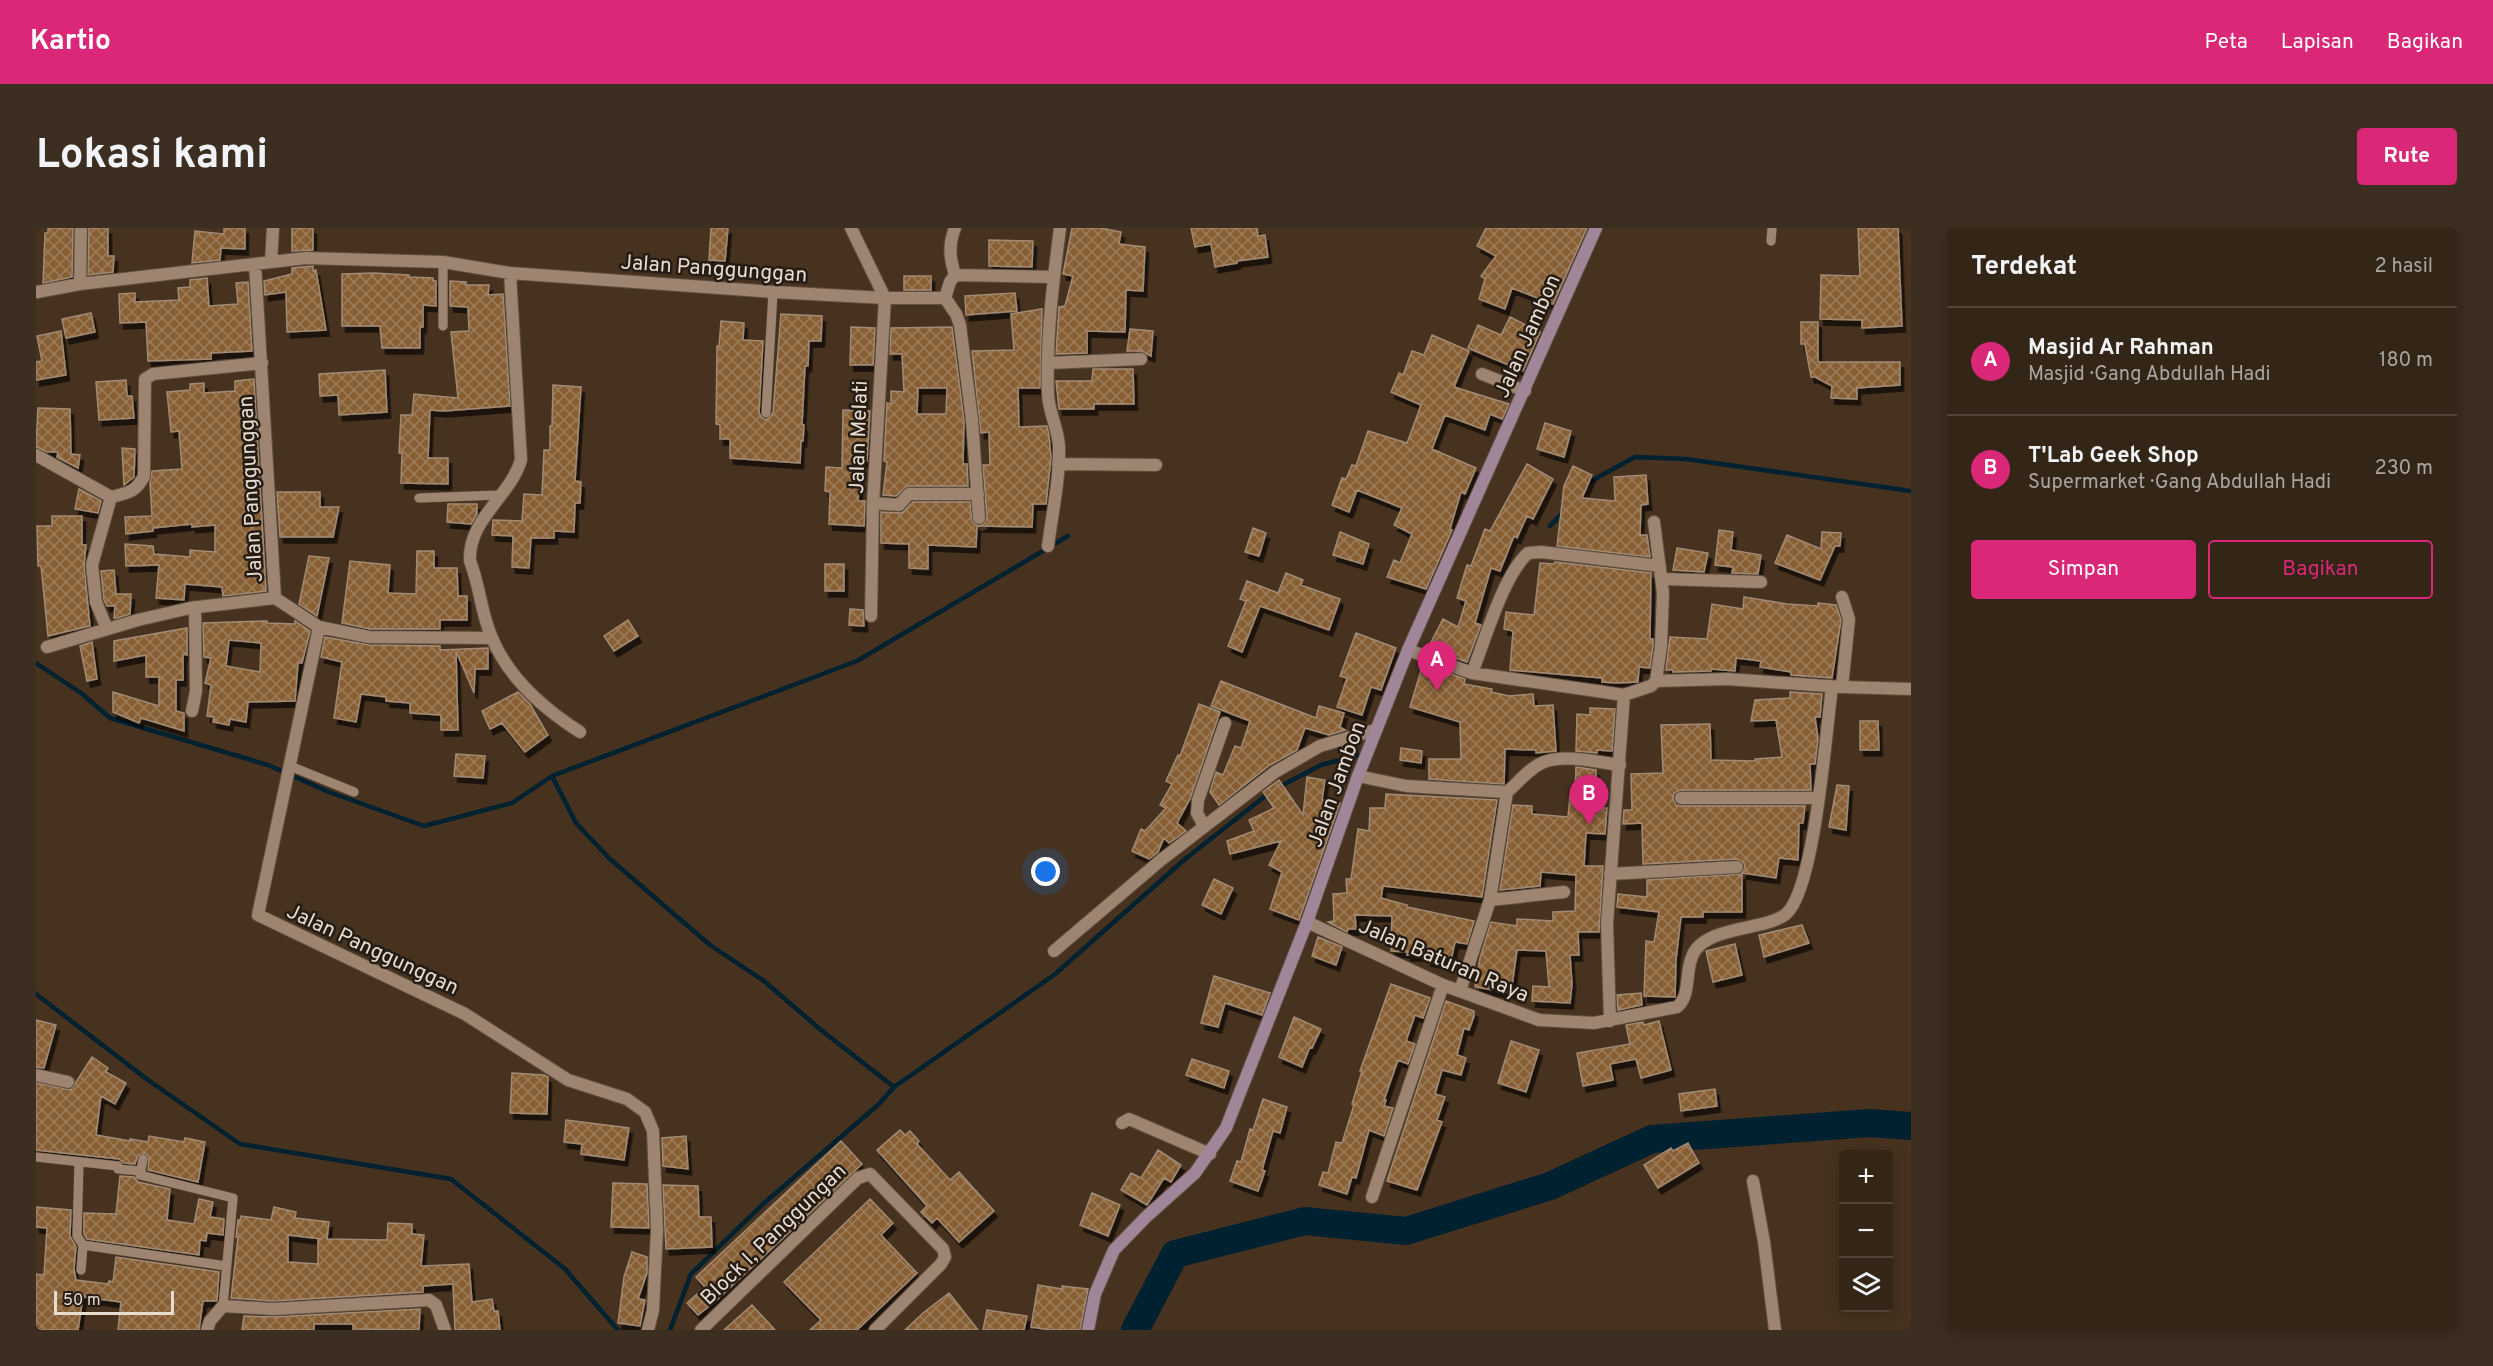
<!DOCTYPE html>
<html lang="id">
<head>
<meta charset="utf-8">
<style>
	:root { --surface:#342617; --page:#3c2e20; --text:#f1f3f6; --muted:#a9a5a1; --line:#4e4336; --accent:#db2777 }
	body { margin:0; font-family:Overpass,sans-serif; background:var(--page); color:var(--text) }
	.controls { position:absolute; right:18px; bottom:18px; display:grid; overflow:hidden; border-radius:6px; box-shadow:0 3px 15px #0003 }
	.controls button { width:54px; height:54px; display:grid; place-items:center; padding:0; border:0; border-bottom:2px solid var(--line); background:var(--surface); color:var(--text); font:30px sans-serif }
	.scale { position:absolute; left:18px; bottom:15px; width:120px; box-sizing:border-box; padding-left:6px; border:3px solid #e8dbd0; border-top:0; font-size:16px; line-height:21px; white-space:nowrap; color:#e8dbd0; -webkit-text-stroke:4px #251c14; paint-order:stroke }
	.you { position:absolute; left:1010px; top:644px; width:21px; height:21px; margin:-15px; border:4px solid #fff; border-radius:50%; background:#1a73e8; box-shadow:0 0 0 9px #1a73e833 }
	.badge { display:grid; place-items:center; width:39px; height:39px; border-radius:50%; background:var(--accent); color:#fff; font-size:20px; font-weight:700 }
	.pin { position:absolute; translate:-50% -50px; filter:drop-shadow(0 2px 3px #0008) }
	.pin::after { content:''; position:absolute; top:32px; width:21px; height:18px; background:inherit; clip-path:polygon(0 0,100% 0,50% 100%) }
	.list { margin:0; padding:0; list-style:none }
	h2 { display:flex; justify-content:space-between; align-items:center; height:78px; margin:0; padding:0 24px; font-size:26px }
	h2 small { font-size:20px; font-weight:400; color:var(--muted) }
	.list li { display:grid; grid-template-columns:39px 1fr auto; gap:18px; align-items:center; box-sizing:border-box; height:108px; padding:0 24px; border-top:2px solid var(--line) }
	.list b { display:block; font-size:22px; white-space:nowrap }
	.list p { margin:0; font-size:20px; white-space:nowrap; color:var(--muted) }
	.list em { font-size:20px; font-style:normal; color:var(--muted) }
	.actions { display:flex; gap:12px; padding:18px 24px }
	.actions a { flex:1; padding:14px 0; border:2px solid var(--accent); border-radius:6px; text-align:center; font-size:21px; color:var(--accent) }
	.actions .main { background:var(--accent); color:#fff }
	.icon { flex:none; width:33px; height:33px; fill:none; stroke:currentColor; stroke-width:2; stroke-linecap:round; stroke-linejoin:round }
	.map { position:relative; flex:none; width:1875px; height:1102px; overflow:hidden; border-radius:6px }
	header { display:flex; align-items:center; gap:36px; box-sizing:border-box; height:84px; padding:0 30px; background:var(--accent); color:#fff }
	header strong { font-size:28px }
	nav { display:flex; gap:33px; margin-inline-start:auto; font-size:21px }
	.intro { display:flex; align-items:center; justify-content:space-between; box-sizing:border-box; height:144px; padding:0 36px }
	h1 { margin:0; font-size:42px }
	.button { padding:15px 27px; border-radius:6px; background:var(--accent); color:#fff; font-size:21px; font-weight:700 }
	main { display:flex; gap:36px; padding:0 36px }
	aside { flex:1; background:var(--surface); border-radius:6px; box-shadow:0 3px 15px #0003 }
	.map>svg:first-child { display:block }
	.lines { fill:none; stroke-linecap:round; stroke-linejoin:round }
	.stream { stroke:#002130; stroke-width:4.5 }
	.river { stroke:#002130; stroke-width:28 }
	.building { fill:url(#building-cross-hatch); stroke:#a28b75; stroke-width:1.5; fill-rule:evenodd; filter:url(#shadow) }
	.service-casing { stroke:#614f3f; stroke-width:10 }
	.minor-casing { stroke:#614f3f; stroke-width:14 }
	.secondary-casing { stroke:#614f3f; stroke-width:14 }
	.service { stroke:#9d8571; stroke-width:9 }
	.minor { stroke:#9d8571; stroke-width:12 }
	.secondary { stroke:#a1869a; stroke-width:12 }
	.labels { text-anchor:middle; stroke-width:5; stroke-linejoin:round; paint-order:stroke }
	.street-label { font-size:21px; fill:#e8dbd0; stroke:#251c14 }
</style>
</head>
<body>
<header>
<strong>Kartio</strong>
<nav><a>Peta</a><a>Lapisan</a><a>Bagikan</a></nav>
</header>
<div class="intro"><h1>Lokasi kami</h1><a class="button">Rute</a></div>
<main>
<div class="map">
<svg width="1875" height="1102" viewBox="0 0 1875 1102">
	<defs>
		<pattern id="building-cross-hatch" width="8" height="8" patternUnits="userSpaceOnUse" patternTransform="scale(1.5)"><rect width="8" height="8" fill="#885f34"/><path d="M0 0l8 8M0 8l8-8" fill="none" stroke="#9e7d5a"/></pattern>
		<filter id="shadow"><feDropShadow dx="3.5" dy="6" stdDeviation="0" flood-color="#0009"/></filter>
	</defs>
	<rect width="100%" height="100%" fill="#46321f"/>
	<g class="lines">
		<path class="stream" d="M1550 258 1555 253 1599 229 1650 231 1875 263
			M1514 298 1528 283
			M0 435 45 465 74 490 232 537 293 564 388 598 476 575 516 548
			M1243 559 1285 537 1323 527
			M0 766 112 852 204 916 415 951 529 1041 582 1102
			M858 859 785 802 728 753 674 717 574 631 540 595 516 548 821 433 1032 308
			M634 1102 655 1046 727 976 843 876 858 859 1018 747 1148 632 1233 565"/>
		<path class="river" d="M1099 1102 1139 1026 1269 993 1370 1003 1514 958 1616 911 1834 895 1875 898"/>
	</g>
	<path class="building" d="M12 0H37L36 49 7 55 9 5H12Z
		M53 0H72V28H78L77 44 52 47Z
		M188 0H209V21L185 20 184 32 156 35 159 3 188 6Z
		M256 0H277V22L256 23Z
		M675 0H692L689 33 673 32Z
		M1036 0H1065L1085 4 1083 16 1109 19 1107 63 1090 62 1089 104 1051 103V125L1020 126 1023 79 1029 78 1037 48 1027 46Z
		M1155 0H1221L1222 8 1229 7 1232 29 1201 33V35L1179 39 1175 16 1159 19Z
		M1450 0H1551L1517 76 1476 60 1469 81 1443 71 1449 51 1445 48 1460 28 1441 18Z
		M1822 0H1862L1866 98 1826 100V92L1784 91 1785 47 1824 48Z
		M953 12 997 13 996 39 953 38Z
		M277 38V43L280 42 290 102 251 104 250 64 229 67 228 53 256 46V40Z
		M338 45 373 47V49L397 50V53H400V78L387 77V99H384V120H346L344 98H306V46Z
		M868 48H895V62H868Z
		M171 50 173 78 202 76 200 55 212 54 216 123 175 125V131L112 133 110 94 84 95 83 66 99 65V74L143 72 142 60 154 59V52Z
		M414 53 430 54V57H453L452 67 467 66 474 178 408 183 394 182 392 230H412V256L365 255 366 225H363L365 187H376L378 166 422 170 415 104 433 103 432 79 414 78Z
		M979 65 981 83 930 87 929 68Z
		M1006 81 1004 160H982L983 199 1011 198 1013 207 1015 230 1010 276H997L996 299 943 298 948 296 951 290 947 237H954L953 204 945 205 936 123 978 122 975 86Z
		M55 85 59 104 30 110 26 91Z
		M745 86 786 88 785 113H773L772 138H769L766 197H768L767 213H765L764 235 694 230V211H684V197L680 196 681 118H683L685 93 708 95 707 112 727 113 723 185 726 190 730 192 737 185Z
		M1474 89 1504 104 1487 143 1432 120 1442 97 1465 107Z
		M1765 94H1782V134H1864V157L1821 160V171L1795 170 1796 158 1779 149H1775L1769 116H1765Z
		M815 99 839 100 837 137H814Z
		M916 99 928 193 927 236H931L932 258H873L860 268 847 267 851 234 848 233 851 175 855 176V163L868 164 866 126H854L855 100ZM882 160H911L910 186H881Z
		M1094 101 1117 103 1115 128 1105 123H1091Z
		M25 103 30 147 0 152V134L6 133 1 108Z
		M1396 107 1433 123 1418 159 1473 176 1466 191 1454 186 1449 202 1409 187 1396 221 1440 240 1429 266 1425 264 1414 301 1416 302 1390 361 1351 349 1358 332 1364 335 1376 306 1358 297 1366 280 1321 262 1313 284 1296 277 1306 250 1310 251 1316 237 1320 238 1332 203 1371 215 1385 177 1355 164 1363 145 1367 147 1376 123 1388 127Z
		M1057 141H1097L1098 176H1058V181H1023L1020 153H1056Z
		M349 142 351 184 303 187 302 167 284 168 283 146Z
		M218 151 230 363 187 368 186 359 149 356 148 372 120 370 123 337 90 338 89 316 117 318 118 326 154 329V322L179 324V297L156 299V296L117 300V303L90 306 89 289 116 288 114 255 116 243 146 241 143 203 135 204 131 164 154 162V156L168 155V165L199 163V153Z
		M90 152 91 168H96L98 190 63 192 60 154Z
		M517 157 545 159 539 253 545 254 544 275H539L538 304 518 303V310H495L493 340 476 339 477 308 456 307 457 292 486 293 488 266 506 267 508 222H514V198H516Z
		M2 180 34 181 35 226 44 227 42 240 21 229 22 224H11L0 219Z
		M807 182 834 183 831 233H825L822 273H829L828 298 793 296 794 264 789 263 790 239 806 240Z
		M1509 195 1535 203 1528 229 1501 221Z
		M86 220 99 221 98 249 88 257Z
		M1491 236 1517 251 1497 291 1491 288 1481 310 1478 308 1464 343 1455 340 1439 395 1445 397 1431 434 1392 420 1407 391 1422 399 1430 373 1421 370 1431 337 1435 338 1449 301 1454 303Z
		M1537 238 1556 247 1546 270 1579 273 1578 249 1610 247 1612 276 1605 277 1604 307H1611L1614 329 1521 318 1528 258Z
		M43 261 65 273 62 285 39 281Z
		M241 264H284V279H303L297 309H244Z
		M877 274H934L936 294 943 298H941L940 319 892 317V341L873 340V316L845 315V284L866 285Z
		M412 276H441V286L435 296 411 294Z
		M16 288H46V317H50L48 338 54 398 12 408 5 338H2L1 298H16Z
		M1217 300 1230 305 1223 328 1209 324Z
		M1683 302 1697 304 1695 322 1725 327 1722 346 1696 345 1697 339 1679 337Z
		M1304 304 1333 316 1327 336 1297 327Z
		M1786 304 1805 305 1804 318H1799L1784 352 1739 335 1751 307 1785 321Z
		M1641 320 1672 325 1668 344 1637 342Z
		M381 323H398V340H421L422 368H431V392H404V401H334L306 395 314 333 354 337 352 365 380 366Z
		M273 328 293 330 281 388 263 376Z
		M1519 334 1615 345 1614 411H1617V417L1614 440 1603 439 1602 454 1580 455 1566 454V450L1474 442 1477 403 1468 401 1470 384 1498 387 1504 335 1518 336Z
		M789 336H808V363H789Z
		M78 342 80 366H95L94 386 81 390H78L79 378H71L68 372 65 343Z
		M1250 345 1267 352 1265 357 1304 371 1293 402 1224 378 1206 424 1192 418 1210 373 1204 371 1211 353 1242 365Z
		M1708 369 1751 376 1782 378V375L1800 377 1805 392 1796 450 1755 447V444L1724 439 1725 433 1700 430 1699 443 1675 441V443L1637 444V442H1630L1634 409 1671 411 1676 376 1707 381Z
		M814 381 827 382 828 398 813 397Z
		M592 392 602 408 578 423 568 408Z
		M231 393V395L259 396V393L274 403 266 435H262L259 473 212 474 210 494 194 491 193 497 177 494 178 489 171 488 175 457 169 455 175 430 168 429 167 395ZM193 412 225 415 224 444 190 438Z
		M151 400V427L147 426V452H140V483L148 485V503L105 490 103 495 77 484V464L123 478V449H110V427L78 433V413Z
		M1320 405 1360 420 1345 462 1335 459 1326 487 1301 479 1311 450 1304 448Z
		M289 409 333 417 404 418V422L452 420V441H439L438 465 420 423 422 502H405V487L374 485V475L350 473V469L325 466 320 494 298 490 306 434 285 429Z
		M56 414 61 451 51 453 44 418Z
		M1387 436 1429 451 1428 456 1456 461 1455 464 1473 468 1497 466 1498 478 1517 477 1520 523 1500 525V522L1469 521 1468 556 1393 551V531H1425L1424 494 1374 479Z
		M1185 453 1280 490 1283 478 1308 485 1304 499 1309 502 1293 507 1269 500 1261 522 1234 537 1183 577 1174 564 1180 544 1187 547 1199 518 1205 520 1214 493 1175 478Z
		M482 464 494 476 512 507 489 524 466 495 454 501 446 483Z
		M1754 464 1786 466 1784 489H1779L1782 510 1779 536H1774L1775 562H1645L1638 565 1637 571 1640 577 1645 578H1769L1767 595H1763L1762 632 1743 630 1740 650 1706 645 1709 639 1708 635 1701 631 1607 636 1606 595 1587 596 1588 582H1596L1595 546 1627 545 1625 497 1674 496 1675 532 1719 533V531L1746 529 1740 492 1715 493 1719 472 1754 470Z
		M1163 476 1184 484 1154 571 1141 595 1150 603 1133 615 1128 610 1122 624 1113 631 1096 623 1105 601 1109 603 1130 580 1124 577 1136 556 1130 553 1142 527 1144 528Z
		M1554 480 1579 481 1576 523 1561 522V525L1540 523 1541 486 1554 487Z
		M1824 493H1842L1843 522H1824Z
		M1365 520 1386 523 1385 535 1364 532Z
		M420 526 449 528 447 550 418 548Z
		M1540 539 1560 542V580H1571L1569 606 1550 605 1548 638H1567L1563 704H1542L1543 727H1534L1536 756 1534 775 1496 773 1497 758 1513 759 1510 723 1481 722 1475 765 1439 759 1444 730 1455 694 1481 698V691L1517 693V684L1539 683 1540 647 1505 644 1504 658 1464 662 1477 577 1496 578V586L1532 589 1534 567H1539Z
		M1271 549 1289 552 1286 572 1304 575 1263 692 1234 681 1246 644 1233 637 1245 613 1194 626 1191 613 1218 603 1213 592 1238 580 1227 564 1243 552 1267 587Z
		M1801 557 1813 558 1810 602 1793 599Z
		M1350 566 1461 572 1446 669 1347 658 1345 670 1371 677V679L1438 693 1431 716 1419 714 1414 737 1391 732 1392 727H1371L1372 724 1355 723 1356 688 1319 687 1320 701H1312L1311 704 1292 694 1298 693 1297 666 1311 665 1310 651H1315L1322 601 1333 603 1334 580H1349Z
		M1706 646V684H1667V689H1645L1640 732 1639 769 1608 768 1610 713 1618 714 1623 684 1581 679 1582 666 1611 669V652Z
		M1178 651 1197 660 1185 686 1166 677Z
		M1766 697 1773 715 1728 729 1723 707Z
		M1282 709 1306 719 1300 737 1276 728Z
		M1699 716 1706 747 1677 754 1670 723Z
		M1178 748 1234 765 1226 787 1189 775 1182 799 1165 795Z
		M1355 756 1394 770 1387 790 1379 787 1370 813 1379 816 1372 836 1362 832 1348 872H1350L1348 878 1357 880 1348 908 1333 902 1320 950 1316 949 1311 966 1283 957 1287 944 1292 945 1300 914 1306 915 1318 877 1316 876 1326 843H1324Z
		M1605 765 1606 777 1582 782 1581 767Z
		M1410 773 1438 783V788L1433 802 1428 800 1421 827 1430 830 1425 847 1406 842 1399 866 1409 869 1401 892 1406 894 1381 962 1351 953Z
		M1258 789 1285 801 1276 820 1274 819 1266 839 1243 829Z
		M0 792 20 797 8 840 0 839Z
		M1623 793 1635 842 1605 850 1600 831 1574 836 1577 852 1547 858 1541 825 1594 816 1590 797 1607 794 1608 797Z
		M1475 813 1503 822 1490 864 1462 855Z
		M56 829 72 840 70 844 90 855 79 876 65 868 60 907 94 913V911L112 914 113 908 148 914 149 910 169 914 162 954 112 942 113 929 109 925 102 927 99 936 88 935 83 931 0 922V855L35 862Z
		M1156 831 1193 843 1188 860 1150 847Z
		M476 845 508 847 512 849 511 886 474 885Z
		M1679 861 1681 878 1645 883 1643 866Z
		M1227 871 1251 879 1244 905 1237 903 1226 942 1229 943 1222 963 1194 953 1201 933 1205 934 1214 901 1217 902Z
		M530 892 593 900 588 932 545 926 546 916 528 914Z
		M864 902 869 907 874 903 883 913 881 916 914 952 923 944 958 983 923 1014 901 990 896 995 885 984 891 978 841 922Z
		M650 908 652 941 627 938 626 910Z
		M805 913 826 936 681 1072 662 1087 651 1075 669 1059 660 1049Z
		M1652 915 1663 935 1622 960 1608 937 1635 920 1637 923Z
		M1122 922 1145 937 1135 954 1128 950 1111 977 1085 962 1095 945 1105 950Z
		M84 948 98 949 102 954 134 961 131 992 158 996 163 971 177 974 174 989 188 991 187 1007 171 1005 170 1013 164 1012 163 1027 51 1011 48 1006V985L80 986Z
		M577 955 611 956 613 1000 575 999Z
		M627 957 662 958 663 989H675L676 1019 630 1021Z
		M1056 965 1084 977 1072 1008 1044 997Z
		M834 971 857 995 845 1007 881 1045 821 1102H774L785 1092 748 1054Z
		M0 979 35 982 34 1008 40 1019 38 1041 40 1052 72 1056 73 1053 77 1054 80 1029 183 1044 181 1073H167L163 1102H82L85 1074 47 1069 42 1102H0V1046L8 1047 11 1000 0 999Z
		M238 979 260 984 259 990 293 994 291 1011 351 1012 352 995 376 996V1006L388 1007 385 1038 433 1036 436 1074 456 1071 458 1083H462L464 1102H419L417 1056 387 1058V1064L237 1073 195 1070 202 1009H200L202 992 204 993 205 988 235 992ZM252 1007 286 1011H282V1036L252 1034Z
		M596 1024 611 1029V1045L602 1071 609 1072 604 1098 582 1095 588 1049Z
		M1002 1057 1026 1061V1058L1052 1061 1044 1102H1015L995 1099Z
		M913 1065 942 1102H869L887 1085Z
		M716 1077 739 1102H688Z
		M384 1081 383 1102 317 1101V1096H278V1102H206L208 1088 237 1089Z
		M951 1082 991 1088 988 1102H947Z"/>
	<g class="lines">
		<defs>
			<path id="service" d="M1735 13 1736 0
				M407 98V34
				M730 185 737 64
				M383 270 463 267
				M254 538 318 564
				M0 929 82 938V941L105 943
				M107 931 104 947 197 970 187 1078
				M43 934 41 1008 47 1017 190 1038
				M45 1042 47 1017"/>
			<path id="minor" d="M815 0 849 70
				M919 0C912 17 914 31 919 47
				M235 34 237 0
				M219 36 239 370 283 399 222 687 429 786 532 852 591 871 609 884 617 903 621 1002 617 1082 612 1102
				M474 45 485 232C474 269 432 291 434 333 444 358 445 386 456 410 473 451 508 481 544 504
				M44 56 45 0
				M1 64 44 56 270 30 407 34 474 45 737 64 849 70H909
				M849 70 837 275 863 277 873 266H942
				M909 70 920 86 924 97 936 192 943 290
				M909 70 914 54 919 47 1018 49
				M1013 135 1105 131
				M1446 146 1489 163
				M0 227 75 269C92 265 100 264 108 248L109 151 117 146 226 135
				M1022 236 1120 237
				M1618 294 1627 365 1625 418 1620 453
				M1012 318C1016 286 1024 251 1023 218 1022 200 1012 183 1012 165 1010 110 1017 54 1024 0
				M1626 351 1725 354
				M835 388 837 275
				M283 399 333 409 456 410
				M71 401 60 374 56 337 75 269
				M11 419 102 392 154 380 239 370
				M1372 422 1436 445 1588 467 1615 458 1620 453 1691 451 1806 459 1875 461
				M1436 445C1449 412 1467 348 1492 325L1505 324 1624 338
				M1806 459 1813 391 1806 369
				M156 483 160 463 159 379
				M1322 548 1370 558 1471 564C1482 555 1494 539 1508 534 1530 526 1561 534 1584 537
				M1645 570H1782
				M1168 598 1161 585 1162 572 1189 495
				M1574 646 1701 639
				M1454 672 1528 664
				M1271 694 1407 757 1503 792 1558 795 1641 779C1658 766 1645 734 1664 717 1686 698 1731 701 1750 686 1779 661 1790 502 1796 459
				M1018 723 1125 632 1239 544 1284 518 1339 502
				M1424 763 1454 672 1471 564
				M1574 793 1571 696 1588 467
				M0 847 32 854
				M1086 895 1093 891 1174 926
				M1717 953 1728 1014 1739 1102
				M1336 969 1407 757
				M171 1102 174 1093 187 1078 237 1081 393 1072 400 1077 409 1102
				M665 1102 822 950 834 946 907 1021 909 1029 905 1036 839 1102"/>
			<path id="secondary" d="M1052 1102 1059 1066 1078 1022 1110 989 1159 945 1190 900 1271 694 1322 548 1372 422 1560 0"/>
		</defs>
		<use href="#service" class="service-casing"/>
		<use href="#minor" class="minor-casing"/>
		<use href="#secondary" class="secondary-casing"/>
		<use href="#service" class="service"/>
		<use href="#minor" class="minor"/>
		<use href="#secondary" class="secondary"/>
	</g>
	<g class="labels">
		<g class="street-label">
			<text transform="translate(678 40) rotate(4)" y="7">Jalan Panggunggan</text>
			<text transform="translate(1491 108) rotate(-66)" y="7">Jalan Jambon</text>
			<text transform="translate(822 209) rotate(-88)" y="7">Jalan Melati</text>
			<text transform="translate(214 261) rotate(-93)" y="7">Jalan Panggunggan</text>
			<text transform="translate(1300 556) rotate(-70)" y="7">Jalan Jambon</text>
			<text transform="translate(337 721) rotate(25)" y="7">Jalan Panggunggan</text>
			<text transform="translate(1408 732) rotate(23)" y="7">Jalan Baturan Raya</text>
			<text transform="translate(737 1006) rotate(-44)" y="7">Block I, Panggungan</text>
		</g>
	</g>
</svg>
<div class="controls">
<button>+</button>
<button>−</button>
<button><svg class="icon" aria-label="layers" viewBox="0 0 24 24"><path d="M12 4l9 5-9 5-9-5zM3 14l9 5 9-5"/></svg></button>
</div>
<div class="scale">50 m</div>
<div class="you"></div>
<div class="pin badge" style="left:1401px;top:463px">A</div>
<div class="pin badge" style="left:1553px;top:597px">B</div>
</div>
<aside>
<h2>Terdekat<small>2 hasil</small></h2>
<ul class="list">
<li><span class="badge">A</span><div><b>Masjid Ar Rahman</b><p>Masjid · Gang Abdullah Hadi</p></div><em>180 m</em></li>
<li><span class="badge">B</span><div><b>T'Lab Geek Shop</b><p>Supermarket · Gang Abdullah Hadi</p></div><em>230 m</em></li>
</ul>
<div class="actions"><a class="main">Simpan</a><a>Bagikan</a></div>
</aside>
</main>
</body>
</html>
